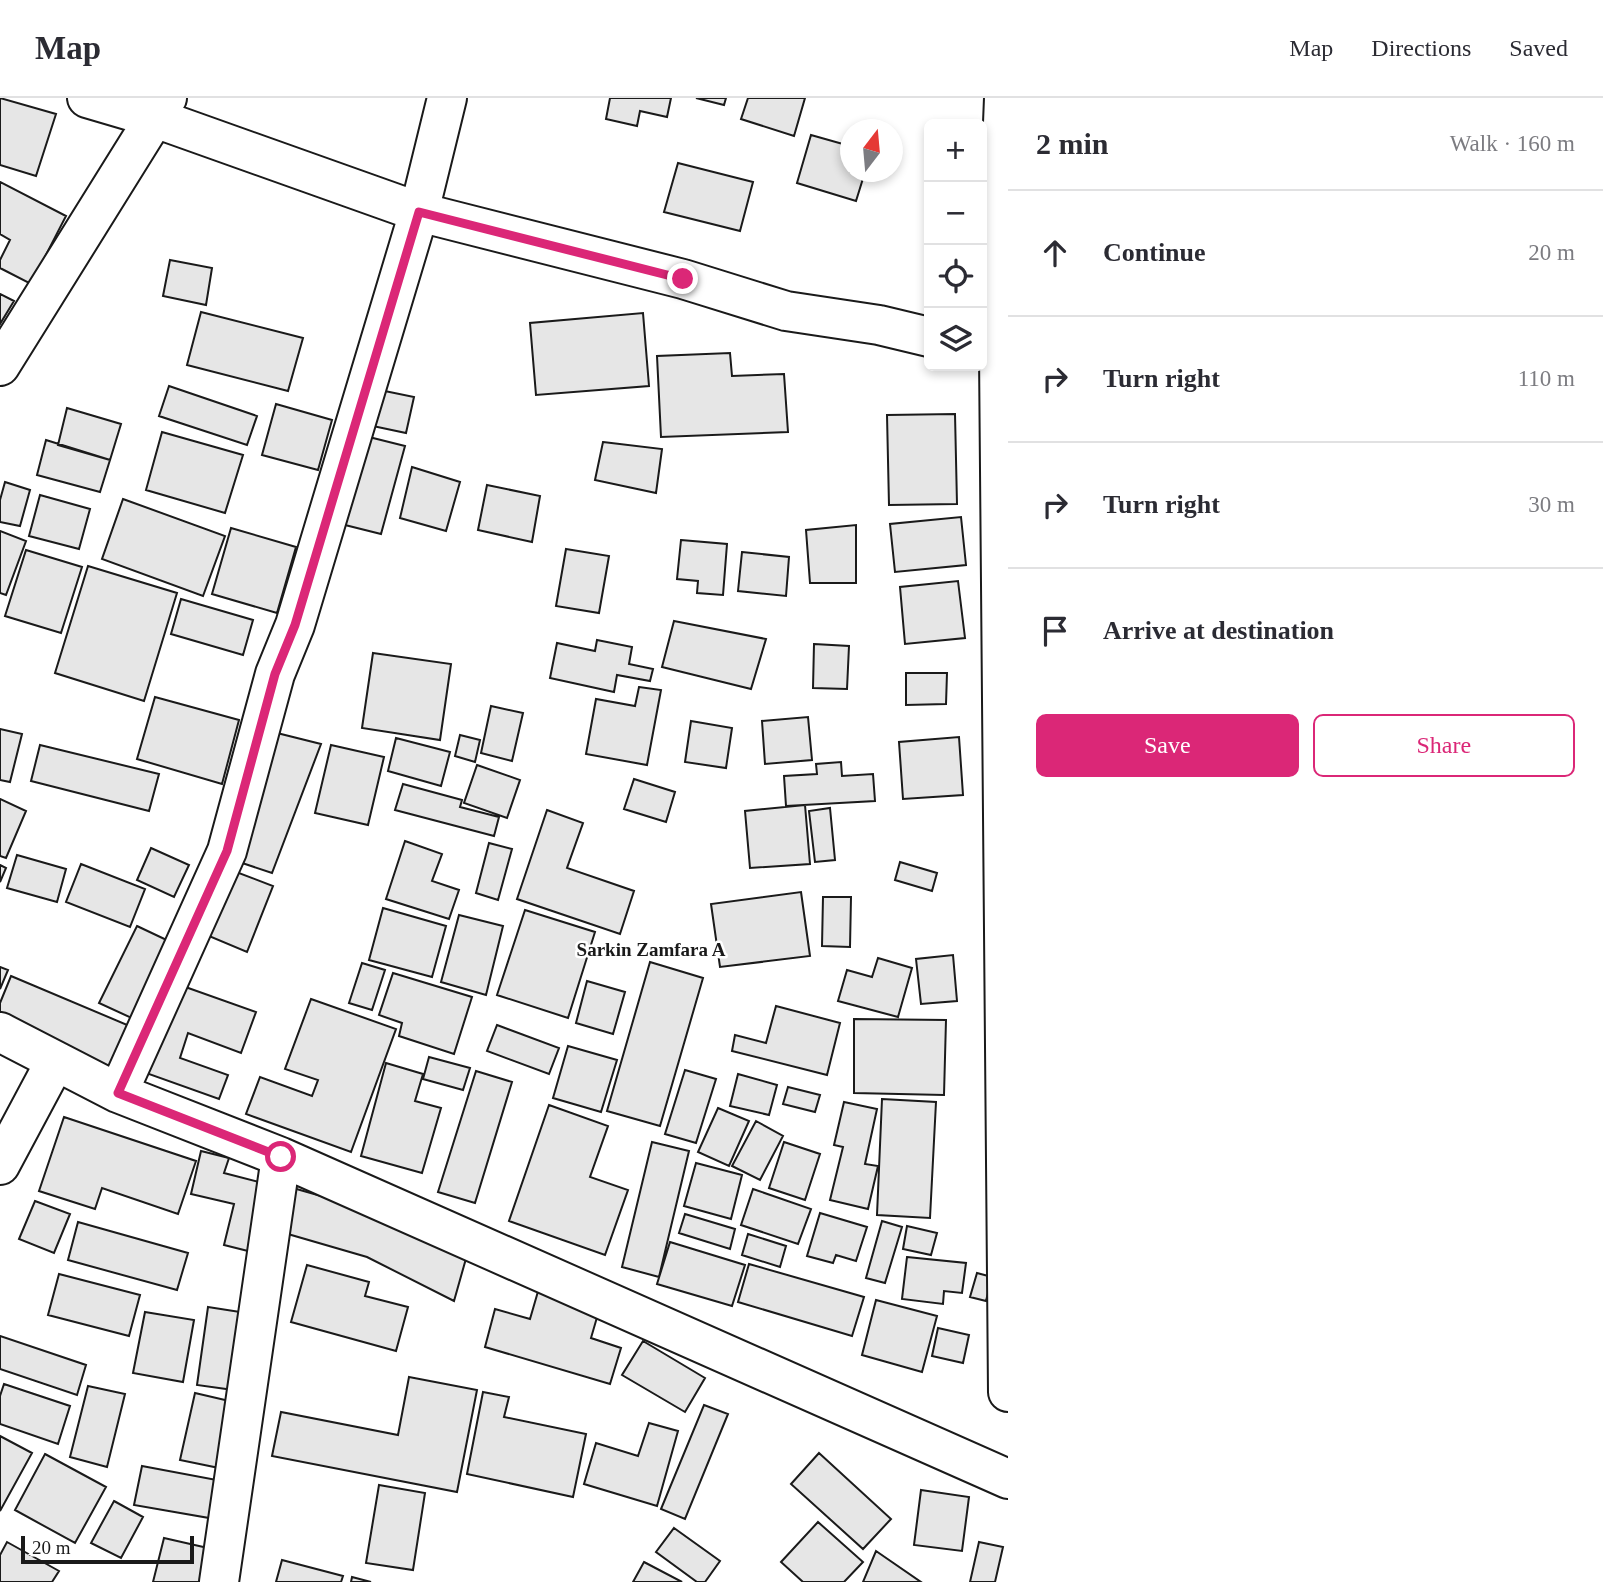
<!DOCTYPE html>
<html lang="en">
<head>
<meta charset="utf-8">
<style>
	:root { --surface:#fff; --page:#f2f2f3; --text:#2b2b33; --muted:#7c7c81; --line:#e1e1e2; --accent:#db2777 }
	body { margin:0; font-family:"Times New Roman",serif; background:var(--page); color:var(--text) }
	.controls { position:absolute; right:21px; top:21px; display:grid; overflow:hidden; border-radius:10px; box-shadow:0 4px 10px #0003 }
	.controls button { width:63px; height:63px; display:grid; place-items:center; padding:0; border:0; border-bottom:2px solid var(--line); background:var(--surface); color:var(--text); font:35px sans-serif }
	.compass { position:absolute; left:840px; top:21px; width:63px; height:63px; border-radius:50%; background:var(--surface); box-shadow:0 4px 10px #0003; rotate:16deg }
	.scale { position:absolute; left:21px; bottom:18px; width:173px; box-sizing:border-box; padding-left:7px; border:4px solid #1a1a1a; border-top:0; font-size:19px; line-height:24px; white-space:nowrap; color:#1a1a1a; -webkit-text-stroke:5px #fff; paint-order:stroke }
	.stop { position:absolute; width:21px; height:21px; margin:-16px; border:5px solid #db2777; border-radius:50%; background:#fff }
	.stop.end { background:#db2777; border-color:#fff; box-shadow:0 2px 7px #0008 }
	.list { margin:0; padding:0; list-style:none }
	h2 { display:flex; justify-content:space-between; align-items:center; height:91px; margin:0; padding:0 28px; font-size:30px }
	h2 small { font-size:23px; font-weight:400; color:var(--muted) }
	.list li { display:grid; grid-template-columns:46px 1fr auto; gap:21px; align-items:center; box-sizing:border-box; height:126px; padding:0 28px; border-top:2px solid var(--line) }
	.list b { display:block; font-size:26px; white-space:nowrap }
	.list em { font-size:23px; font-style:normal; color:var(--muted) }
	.actions { display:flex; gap:14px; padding:21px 28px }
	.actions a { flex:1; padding:16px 0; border:2px solid var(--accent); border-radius:10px; text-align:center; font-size:24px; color:var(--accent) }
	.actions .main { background:var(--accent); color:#fff }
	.icon { flex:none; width:38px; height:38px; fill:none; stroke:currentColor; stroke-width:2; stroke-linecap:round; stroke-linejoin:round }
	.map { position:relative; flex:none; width:1008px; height:1484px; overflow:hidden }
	header { display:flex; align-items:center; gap:42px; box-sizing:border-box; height:98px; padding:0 35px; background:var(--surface); border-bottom:2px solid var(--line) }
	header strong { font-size:33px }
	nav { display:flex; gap:38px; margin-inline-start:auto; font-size:24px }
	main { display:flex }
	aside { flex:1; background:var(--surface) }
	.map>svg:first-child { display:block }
	.building { fill:#e6e6e6; stroke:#1a1a1a; stroke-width:2 }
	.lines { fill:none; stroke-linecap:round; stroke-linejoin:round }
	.street-casing { stroke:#1a1a1a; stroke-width:42 }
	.secondary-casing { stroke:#1a1a1a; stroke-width:42 }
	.street { stroke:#fff; stroke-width:38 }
	.secondary { stroke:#fff; stroke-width:38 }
	.route { stroke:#db2777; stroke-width:9 }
	.labels { text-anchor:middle; stroke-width:5; stroke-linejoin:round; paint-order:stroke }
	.neighbourhood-label { font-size:19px; font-weight:bold; fill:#1a1a1a; stroke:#fff }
</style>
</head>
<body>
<header>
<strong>Map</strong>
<nav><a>Map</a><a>Directions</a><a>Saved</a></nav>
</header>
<main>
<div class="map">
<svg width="1008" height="1484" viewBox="0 0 1008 1484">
	<rect width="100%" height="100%" fill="#fff"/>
	<path class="building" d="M0 0 56 16 36 78 0 67Z
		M610 0H671L667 19 640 13 637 28 606 21Z
		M696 0H726L724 7Z
		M748 0H805L794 38 741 21Z
		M811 37 850 48V74H865L856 103 797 85Z
		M678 65 753 84 740 133 664 114Z
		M0 84 66 118 31 186 0 170V162L10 142 0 136Z
		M170 162 212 170 206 207 163 198Z
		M0 196 14 203 0 226Z
		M201 214 303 240 288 293 187 267Z
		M643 215 649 288 536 297 530 225Z
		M730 255 732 278 784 276 788 334 661 339 657 258Z
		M169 288 257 318 247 347 159 318Z
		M375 291 414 299 406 335 368 327Z
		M276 306 332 322 318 372 262 357Z
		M67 310 121 326 110 362 58 347Z
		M955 316 957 406 889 407 887 317Z
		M162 334 243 357 225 415 146 392Z
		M365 338 405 348 381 436 341 426Z
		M46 342 110 362 100 394 37 377Z
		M603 344 662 351 656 395 595 382Z
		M412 369 460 384 446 433 400 420Z
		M5 384 30 392 20 428 0 424V402Z
		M487 387 540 398 532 444 478 432Z
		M40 397 90 411 79 451 29 438Z
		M123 401 225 438 203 498 102 461Z
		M961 419 966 467 895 474 890 426Z
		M856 427V485H810L806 432Z
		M231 430 296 449 277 515 212 496Z
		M0 433 26 443 6 497 0 495Z
		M681 442 727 446 723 497 697 495 698 483 677 481Z
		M566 451 609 458 599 515 556 508Z
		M26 452 82 469 61 535 5 518Z
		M742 454 789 459 786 498 738 493Z
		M88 468 177 495 144 603 55 575Z
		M958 483 965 540 905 546 900 489Z
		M181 501 253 522 243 557 171 536Z
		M674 523 766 541 751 591 662 569Z
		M597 542 632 549 629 566 653 571 650 583 617 577 614 594 550 580 557 545 595 553Z
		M814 546 849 548 847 591 813 590Z
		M373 555 451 566 440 642 362 630Z
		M906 575H947L946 606 906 607Z
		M639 589 661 592 647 667 586 656 596 601 635 608Z
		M155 599 239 622 222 686 137 661Z
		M491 608 523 615 512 663 481 655Z
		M808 619 812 662 765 666 762 623Z
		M691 623 732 630 726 670 685 664Z
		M0 631 22 636 10 684 0 682Z
		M273 634 321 646 272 775 221 758Z
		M460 637 480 642 475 664 455 658Z
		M959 639 963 697 903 701 899 644Z
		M396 640 450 654 441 688 388 673Z
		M40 647 159 676 149 713 31 683Z
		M331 647 384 659 368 727 315 715Z
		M841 664 842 678 873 676 875 703 786 708 784 678 817 676 816 666Z
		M477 667 520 682 507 720 464 705Z
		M634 681 675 694 666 724 624 711Z
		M403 686 462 702 460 709 499 719 494 738 395 712Z
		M0 701 26 713 6 760 0 758Z
		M805 707 810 766 750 770 745 713Z
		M830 710 835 762 815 764 809 713Z
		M547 712 583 725 567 770 634 793 620 836 517 801Z
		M405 743 442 756 432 783 459 792 449 821 386 801Z
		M489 745 512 751 498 802 476 795Z
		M151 750 189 767 174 799 137 782Z
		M17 757 66 771 57 804 7 790Z
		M900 764 937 775 932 793 895 782Z
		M81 766 145 791 130 829 66 804Z
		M0 767 6 770 0 784Z
		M223 769 273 788 247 854 197 833Z
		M801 794 810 858 720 869 711 806Z
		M823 799H851L850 849 822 848Z
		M383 810 446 828 432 879 369 862Z
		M525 812 595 834 568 920 497 897Z
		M459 817 503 828 486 897 441 884Z
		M137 828 173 845 136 922 99 905Z
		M953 857 957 903 921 906 916 861Z
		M878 860 912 870 898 919 838 903 847 872 872 879Z
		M650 864 703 880 660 1028 607 1013Z
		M362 865 385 872 372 912 349 905Z
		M0 869 8 872 0 891Z
		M393 875 472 899 454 956 399 938 402 925 379 917Z
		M11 878 132 929 114 973 0 925V905Z
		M587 883 625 894 613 936 576 925Z
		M177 886 256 914 241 955 188 935 180 960 228 977 219 1001 146 975Z
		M311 901 396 931 351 1054 246 1016 260 979 312 998 318 982 285 971Z
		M776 908 840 925 827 977 732 953 735 937 766 945Z
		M854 921 946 922 944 997 854 995Z
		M497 927 559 950 549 976 487 953Z
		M568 948 617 962 601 1014 553 1000Z
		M429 959 470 970 463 992 423 981Z
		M386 965 423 976 415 1003 441 1010 422 1075 361 1058Z
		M685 972 716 981 696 1045 665 1036Z
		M476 973 512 984 475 1105 438 1094Z
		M738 976 777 987 769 1017 730 1008Z
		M788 989 820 997 815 1014 783 1006Z
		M882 1001 936 1004 930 1120 877 1117Z
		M844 1004 877 1011 865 1066 878 1068 868 1111 830 1102 843 1049 834 1047Z
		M549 1007 608 1028 590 1079 628 1092 605 1157 509 1123Z
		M718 1010 749 1023 729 1068 698 1054Z
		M64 1019 196 1063 178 1116 102 1090 95 1111 39 1093Z
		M756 1023 783 1038 760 1082 732 1068Z
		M652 1044 689 1053 659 1179 622 1169Z
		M784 1044 820 1056 805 1102 769 1090Z
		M201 1053 229 1060 224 1075 267 1086 252 1154 224 1147 234 1106 191 1096Z
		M696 1065 742 1077 731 1121 684 1108Z
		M293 1090 381 1115 467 1157 454 1203 367 1159 281 1134Z
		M753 1091 811 1111 798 1146 741 1127Z
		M35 1103 70 1116 54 1155 19 1141Z
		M820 1115 867 1129 856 1163 836 1157 833 1165 807 1158Z
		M685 1116 735 1131 730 1151 679 1135Z
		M882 1123 902 1129 885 1185 866 1180Z
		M78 1124 188 1155 177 1192 68 1162Z
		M907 1128 937 1135 931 1157 903 1151Z
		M748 1136 786 1148 780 1169 742 1157Z
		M670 1144 745 1167 732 1208 657 1186Z
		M907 1159 966 1165 962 1195 944 1193 943 1206 902 1201Z
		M749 1166 864 1199 852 1238 738 1204Z
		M307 1167 369 1184 365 1198 408 1209 396 1253 291 1224Z
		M977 1175 992 1179 986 1203 970 1199Z
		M59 1176 140 1197 129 1238 48 1217Z
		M539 1190 600 1209 591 1240 621 1250 610 1286 485 1249 495 1211 530 1221Z
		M876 1202 937 1218 922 1274 862 1257Z
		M208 1209 259 1217 248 1294 197 1287Z
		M145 1214 194 1222 183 1284 133 1275Z
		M938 1230 969 1237 963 1265 932 1258Z
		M0 1238 86 1267 77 1297 0 1271Z
		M643 1243 705 1280 685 1314 622 1277Z
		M409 1279 477 1292 457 1394 272 1358 281 1314 398 1337Z
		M4 1286 70 1308 58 1346 0 1326V1298Z
		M88 1288 125 1296 107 1369 70 1359Z
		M483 1294 509 1299 504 1319 586 1336 573 1399 467 1376Z
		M195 1295 238 1305 224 1371 180 1362Z
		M704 1307 728 1316 685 1421 661 1411Z
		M649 1325 678 1333 657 1408 584 1386 596 1345 638 1358Z
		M0 1338 32 1355 0 1413Z
		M819 1355 891 1421 863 1451 791 1386Z
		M45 1356 106 1389 75 1445 15 1412Z
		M142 1368 222 1383 215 1421 134 1407Z
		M379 1387 425 1395 413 1472 366 1465Z
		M921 1392 969 1399 962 1453 914 1447Z
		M114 1403 143 1419 121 1460 91 1445Z
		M818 1424 863 1464 844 1484H803L781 1464Z
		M674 1430 720 1463 705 1484H697L656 1454Z
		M164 1440 221 1453 213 1484H153Z
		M7 1444 59 1473 52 1484H0V1457Z
		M979 1444 1003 1449 995 1484H970Z
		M876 1453 921 1484H863Z
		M282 1462 343 1478 341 1484H276Z
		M644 1464 682 1484H633Z
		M352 1479 371 1484H351Z"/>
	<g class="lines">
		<defs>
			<path id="street" d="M87 0 155 20 419 114 683 181 786 213 879 227 929 239
				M0 268 167 0
				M0 934 118 995 281 1059 1008 1381
				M118 995 227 753 275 576 295 527 419 114 447 0
				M0 1067 55 964
				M219 1484 281 1059"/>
			<path id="secondary" d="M1004 0 1000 100 999 256 1008 1294"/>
		</defs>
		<use href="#street" class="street-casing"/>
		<use href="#secondary" class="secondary-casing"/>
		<use href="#street" class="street"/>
		<use href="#secondary" class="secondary"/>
	</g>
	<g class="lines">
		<path class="route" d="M281 1059 118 995 227 753 275 576 295 527 419 114 683 181"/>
	</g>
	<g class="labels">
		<g class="neighbourhood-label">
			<text x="651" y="858">Sarkin Zamfara A</text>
		</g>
	</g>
</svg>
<div class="controls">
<button>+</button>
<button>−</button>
<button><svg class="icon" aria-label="locate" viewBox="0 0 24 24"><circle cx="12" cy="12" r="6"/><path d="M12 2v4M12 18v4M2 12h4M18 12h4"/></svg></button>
<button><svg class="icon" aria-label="layers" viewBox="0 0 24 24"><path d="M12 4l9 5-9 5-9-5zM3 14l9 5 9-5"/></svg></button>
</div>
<svg class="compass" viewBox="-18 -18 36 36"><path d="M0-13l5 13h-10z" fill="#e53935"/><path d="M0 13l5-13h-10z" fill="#7c7c81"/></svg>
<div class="scale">20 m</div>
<div class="stop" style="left:281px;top:1059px"></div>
<div class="stop end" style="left:683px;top:181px"></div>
</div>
<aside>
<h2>2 min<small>Walk · 160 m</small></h2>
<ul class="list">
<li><svg class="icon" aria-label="ahead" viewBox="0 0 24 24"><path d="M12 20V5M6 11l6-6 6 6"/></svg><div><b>Continue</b></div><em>20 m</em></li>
<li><svg class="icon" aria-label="right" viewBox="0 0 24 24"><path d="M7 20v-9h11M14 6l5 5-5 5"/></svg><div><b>Turn right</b></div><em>110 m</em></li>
<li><svg class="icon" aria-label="right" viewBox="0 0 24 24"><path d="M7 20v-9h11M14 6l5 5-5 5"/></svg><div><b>Turn right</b></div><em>30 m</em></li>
<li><svg class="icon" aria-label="arrive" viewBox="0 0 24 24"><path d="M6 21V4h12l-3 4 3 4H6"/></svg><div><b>Arrive at destination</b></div></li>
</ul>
<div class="actions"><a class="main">Save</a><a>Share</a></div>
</aside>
</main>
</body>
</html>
